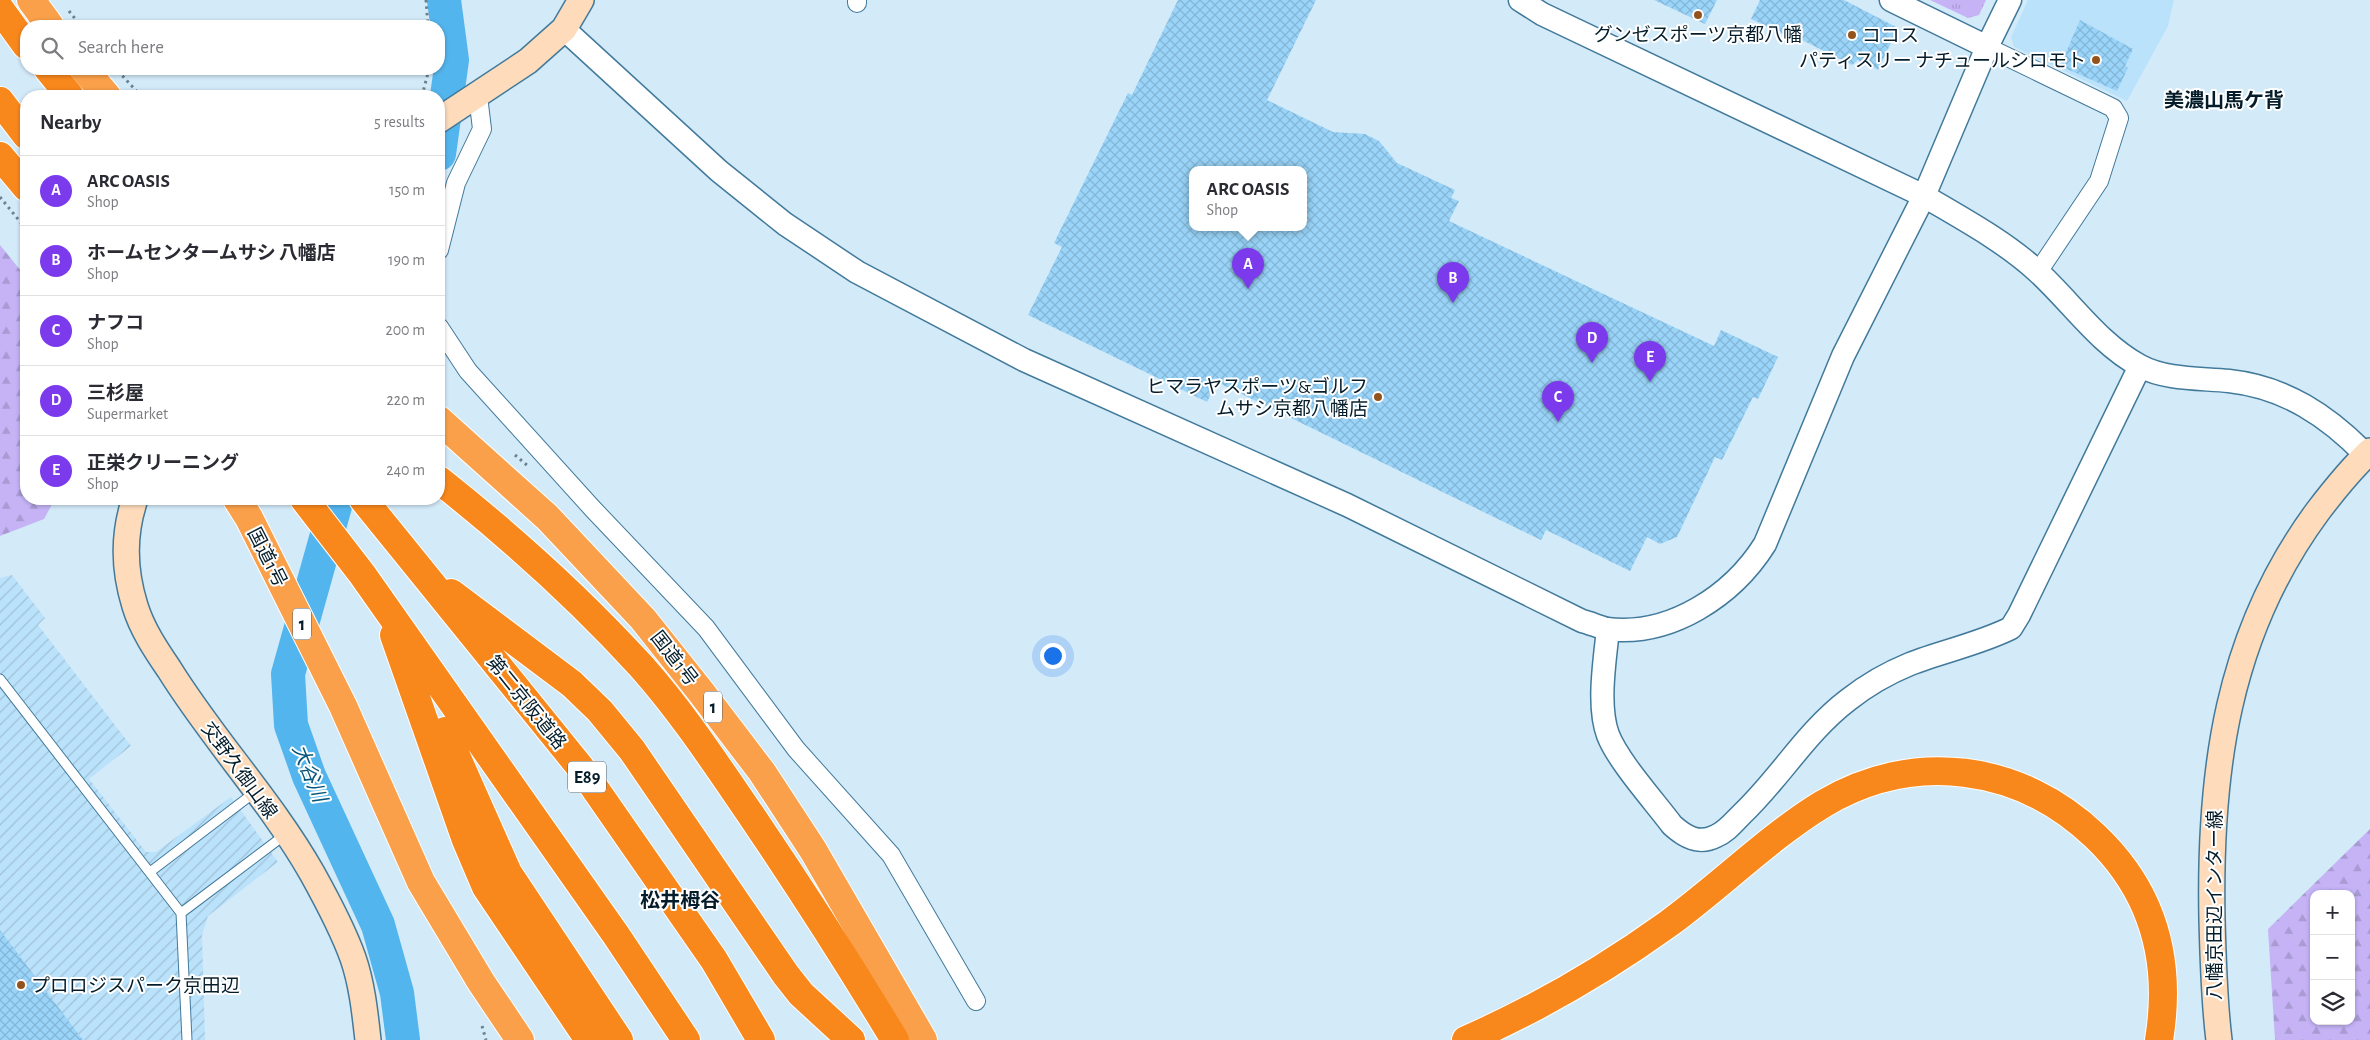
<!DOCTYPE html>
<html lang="en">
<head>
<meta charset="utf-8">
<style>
	:root { --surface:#fff; --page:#f7f7f7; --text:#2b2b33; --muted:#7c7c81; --line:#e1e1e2; --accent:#7c3aed }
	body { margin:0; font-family:"Alegreya Sans","Noto Sans JP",sans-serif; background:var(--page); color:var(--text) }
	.controls { position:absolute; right:15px; bottom:15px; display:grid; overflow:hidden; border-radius:10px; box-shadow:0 1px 4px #0004 }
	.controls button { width:45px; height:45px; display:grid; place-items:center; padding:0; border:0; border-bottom:1px solid var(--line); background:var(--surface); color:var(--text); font:25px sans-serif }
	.you { position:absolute; left:1052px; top:655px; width:18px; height:18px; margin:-12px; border:4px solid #fff; border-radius:50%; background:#1a73e8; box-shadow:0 0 0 8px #1a73e833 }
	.badge { display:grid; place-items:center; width:32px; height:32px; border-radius:50%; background:var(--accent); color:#fff; font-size:16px; font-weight:700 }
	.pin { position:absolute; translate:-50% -41px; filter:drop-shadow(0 1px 2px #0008) }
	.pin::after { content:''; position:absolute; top:26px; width:18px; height:15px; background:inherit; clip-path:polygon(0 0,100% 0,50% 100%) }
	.popup { position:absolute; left:1189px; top:166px; width:118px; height:65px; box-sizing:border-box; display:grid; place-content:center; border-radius:10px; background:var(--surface); filter:drop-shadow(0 1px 4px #0005); font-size:16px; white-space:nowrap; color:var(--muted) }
	.popup b { font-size:19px; color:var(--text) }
	.popup::after { content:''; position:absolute; left:50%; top:100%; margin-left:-10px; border:10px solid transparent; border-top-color:var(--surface) }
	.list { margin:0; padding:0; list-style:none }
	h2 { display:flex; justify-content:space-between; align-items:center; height:65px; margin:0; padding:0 20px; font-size:21px }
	h2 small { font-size:16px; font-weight:400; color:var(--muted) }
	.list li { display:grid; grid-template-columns:32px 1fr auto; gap:15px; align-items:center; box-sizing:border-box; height:70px; padding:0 20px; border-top:1px solid var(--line) }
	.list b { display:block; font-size:19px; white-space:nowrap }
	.list p { margin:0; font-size:16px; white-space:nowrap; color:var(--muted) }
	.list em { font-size:16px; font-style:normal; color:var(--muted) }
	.icon { flex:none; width:28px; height:28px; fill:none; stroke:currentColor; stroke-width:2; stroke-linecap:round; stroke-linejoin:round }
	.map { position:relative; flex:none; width:2370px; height:1040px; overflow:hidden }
	.search { position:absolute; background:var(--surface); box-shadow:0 1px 4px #0004; left:20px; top:20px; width:425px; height:55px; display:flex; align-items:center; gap:12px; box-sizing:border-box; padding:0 18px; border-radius:20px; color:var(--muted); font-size:19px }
	.panel { position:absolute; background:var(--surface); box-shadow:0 1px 4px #0004; left:20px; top:90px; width:425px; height:415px; border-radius:20px }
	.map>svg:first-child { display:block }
	.built { fill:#bbe2fb }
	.industrial { fill:url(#industrial-furrows) }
	.grass { fill:url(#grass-tufts) }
	.forest { fill:url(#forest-firs); fill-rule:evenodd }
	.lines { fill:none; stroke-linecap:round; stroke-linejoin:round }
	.river { stroke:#53b5ed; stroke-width:34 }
	.building { fill:url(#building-cross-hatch); fill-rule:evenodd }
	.service-casing { stroke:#427a9b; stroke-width:11 }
	.minor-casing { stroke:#427a9b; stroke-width:20 }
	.tertiary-casing { stroke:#427a9b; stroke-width:25 }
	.secondary-casing { stroke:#427a9b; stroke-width:28 }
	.trunk-casing { stroke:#fff; stroke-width:30 }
	.motorway-casing { stroke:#fff; stroke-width:30 }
	.path { stroke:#6a8290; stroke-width:3; stroke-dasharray:2.5 4; stroke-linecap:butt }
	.service { stroke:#fff; stroke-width:9 }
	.minor { stroke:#fff; stroke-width:18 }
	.tertiary { stroke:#fff; stroke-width:22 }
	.secondary { stroke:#fddbbb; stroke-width:25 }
	.trunk { stroke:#faa04a; stroke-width:28 }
	.motorway { stroke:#f9881c; stroke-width:28 }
	.poi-dot { fill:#93531d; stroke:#fff; stroke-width:2 }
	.labels { text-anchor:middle; stroke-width:4; stroke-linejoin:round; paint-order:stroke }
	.shield { fill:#fff; stroke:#50616a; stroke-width:1 }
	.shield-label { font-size:18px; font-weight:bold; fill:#051d2a }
	.poi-label { font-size:19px; fill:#051d2a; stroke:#fff; text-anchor:start }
	.street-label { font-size:19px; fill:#051d2a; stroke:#fff }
	.neighbourhood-label { font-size:20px; font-weight:bold; fill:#051d2a; stroke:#fff }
	.water-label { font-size:20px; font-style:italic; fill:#06577b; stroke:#fff }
</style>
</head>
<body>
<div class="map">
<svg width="2370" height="1040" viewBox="0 0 2370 1040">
	<defs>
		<pattern id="industrial-furrows" width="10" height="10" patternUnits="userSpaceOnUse" patternTransform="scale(1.25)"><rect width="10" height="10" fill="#bbe2fb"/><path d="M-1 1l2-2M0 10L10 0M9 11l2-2" fill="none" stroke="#9fc1d7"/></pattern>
		<pattern id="grass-tufts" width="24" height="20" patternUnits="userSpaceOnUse" patternTransform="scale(1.25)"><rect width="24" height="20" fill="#c5b3f6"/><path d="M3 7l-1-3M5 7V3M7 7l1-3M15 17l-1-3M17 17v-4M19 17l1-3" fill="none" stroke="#a89ad3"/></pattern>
		<pattern id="forest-firs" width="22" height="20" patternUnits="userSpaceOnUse" patternTransform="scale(1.25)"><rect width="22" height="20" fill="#c5b3f6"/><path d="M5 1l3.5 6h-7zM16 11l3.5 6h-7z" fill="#a89ad3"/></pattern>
		<pattern id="building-cross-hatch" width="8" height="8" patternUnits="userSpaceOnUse" patternTransform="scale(1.25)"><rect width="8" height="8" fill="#9ad5f9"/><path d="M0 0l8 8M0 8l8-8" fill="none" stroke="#83b6d6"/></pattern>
	</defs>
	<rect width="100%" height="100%" fill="#d3eaf9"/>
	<path class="built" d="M2028 0H2174L2168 26 2127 101 2014 47 2011 37Z"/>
	<path class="industrial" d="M12 575 45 618 38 625 131 746 89 779 146 852H156L231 797 278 862 208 916 202 935 205 1040H0V578Z"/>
	<path class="grass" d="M1930 0H1986L1979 15 1968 18Z"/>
	<path class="forest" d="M0 245 21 271 26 273V499H55L44 519 0 536Z
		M2370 829V1040H2275L2268 929ZM2314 894H2351V1021H2314Z"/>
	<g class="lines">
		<path class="river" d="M439 154 452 60 444 0
			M337 499 288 674 291 725 309 776 378 925 397 993 403 1040"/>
	</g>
	<path class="building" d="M1178 0H1316L1267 100 1333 132 1365 134 1379 141 1397 163 1455 190 1451 198 1459 201 1449 221 1714 346 1721 330 1778 357 1758 399 1753 397 1722 460 1715 457 1677 537 1660 544 1647 537 1630 571 1546 530 1541 540 1217 382 1207 402 1028 315 1062 247 1054 243 1128 93 1132 95ZM1193 170H1303V228H1193Z
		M1654 0H1717L1705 24Z
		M1760 0H1844L1898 28 1878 70 1858 60 1852 65 1802 40 1800 42 1751 19Z
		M2080 20 2133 49 2125 66 2128 68 2117 91 2060 66Z
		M0 930 83 1040H0Z"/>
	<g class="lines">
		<defs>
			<path id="service" d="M0 679 181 913 187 1040
				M150 872 255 792
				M181 913 286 834"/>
			<path id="minor" d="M857 3V0
				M1987 47 2113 108 2119 118 2099 181 2038 272
				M439 250 456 183 482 129 478 96
				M439 327 468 371 592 508 706 628 796 749 891 855 976 1001"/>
			<path id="tertiary" d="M1520 0 1542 14 1924 196C1963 219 2004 241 2037 271 2071 302 2099 344 2140 366 2166 380 2200 378 2229 381 2285 387 2328 416 2366 455
				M1891 0 1987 47
				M564 29 719 171 785 224 857 272 1024 360 1347 505 1582 621C1590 623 1599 627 1607 629 1671 637 1733 595 1765 544L1843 356 1924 196 1987 47 2010 0
				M1608 629C1605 659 1597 706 1608 735 1618 761 1654 801 1672 825 1685 837 1699 845 1716 836 1726 832 1734 822 1742 814 1780 778 1806 732 1848 700 1867 685 1888 673 1910 664 1943 651 1979 644 2011 628L2019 615 2140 366"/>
			<path id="secondary" d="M439 120 528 61 564 29 581 0
				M135 499C123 534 124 571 135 606 142 629 156 650 169 669 213 740 271 801 312 873 327 900 343 930 353 958 362 984 365 1013 368 1040
				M2219 1040C2214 1000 2213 960 2212 919 2209 771 2227 634 2318 511 2334 490 2351 469 2370 451"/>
			<path id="trunk" d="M31 0 50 26
				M84 69 107 96
				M439 420 547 517 643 619 701 692 762 772 813 850 923 1040
				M237 499 249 518 343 706 421 882 481 982 520 1040"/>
			<path id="motorway" d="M0 9 26 45
				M48 69 70 96
				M0 101 26 135
				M0 156 26 187
				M439 480C511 537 579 598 641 666 682 712 716 764 751 815 801 889 849 964 895 1040
				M304 499 362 574 616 935 686 1040
				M363 499 580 767 714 960 761 1040
				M451 593 572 684 600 711 632 750 786 975 801 994 851 1040
				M394 635 466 840 486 887 589 1040
				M445 731 508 873 619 1040
				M1466 1040C1539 1008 1604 970 1668 924 1719 887 1770 836 1823 804 1913 750 2020 764 2095 836 2154 892 2172 961 2159 1040"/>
		</defs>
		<use href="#service" class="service-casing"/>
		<use href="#minor" class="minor-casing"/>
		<use href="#tertiary" class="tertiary-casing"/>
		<use href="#secondary" class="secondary-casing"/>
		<use href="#trunk" class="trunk-casing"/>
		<use href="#motorway" class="motorway-casing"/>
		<path class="path" d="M426 0 428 26
			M69 11 81 26
			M118 71 141 96
			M422 96 429 69
			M0 197 26 229
			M515 455 528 466
			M482 1026 486 1040"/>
		<use href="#service" class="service"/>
		<use href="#minor" class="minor"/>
		<use href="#tertiary" class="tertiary"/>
		<use href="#secondary" class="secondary"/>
		<use href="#trunk" class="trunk"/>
		<use href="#motorway" class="motorway"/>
	</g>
	<g class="poi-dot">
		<circle cx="1698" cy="15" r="5"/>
		<circle cx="1852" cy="35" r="5"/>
		<circle cx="2096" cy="60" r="5"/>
		<circle cx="1378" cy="397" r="5"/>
		<circle cx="21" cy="985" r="5"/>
	</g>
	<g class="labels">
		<g class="shield">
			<rect x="293" y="608.5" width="18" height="31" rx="4"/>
			<rect x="704" y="691.5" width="18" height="31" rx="4"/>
			<rect x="568" y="761.5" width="38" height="31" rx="4"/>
		</g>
		<g class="shield-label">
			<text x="302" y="630">1</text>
			<text x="713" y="713">1</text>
			<text x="587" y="783">E89</text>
		</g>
		<g class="poi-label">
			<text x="1698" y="41" text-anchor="middle">グンゼスポーツ京都八幡</text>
			<text x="1862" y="42">ココス</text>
			<text x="2086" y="67" text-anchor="end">パティスリー ナチュールシロモト</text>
			<text x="1368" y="393" text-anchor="end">ヒマラヤスポーツ&amp;ゴルフ<tspan x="1368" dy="22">ムサシ京都八幡店</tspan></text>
			<text x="31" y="992">プロロジスパーク京田辺</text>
		</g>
		<g class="street-label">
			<text transform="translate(268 557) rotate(63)" y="7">国道1号</text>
			<text transform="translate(675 658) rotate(52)" y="7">国道1号</text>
			<text transform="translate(527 702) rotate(51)" y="7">第二京阪道路</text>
			<text transform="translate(240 770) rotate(54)" y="7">交野久御山線</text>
			<text transform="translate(2214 905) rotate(-90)" y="7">八幡京田辺インター線</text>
		</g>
		<g class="neighbourhood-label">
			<text x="2224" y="107">美濃山馬ケ背</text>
			<text x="680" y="907">松井栂谷</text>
		</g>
		<g class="water-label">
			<text transform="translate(310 773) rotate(68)" y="7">大谷川</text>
		</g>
	</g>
</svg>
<div class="controls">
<button>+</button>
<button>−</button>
<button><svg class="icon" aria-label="layers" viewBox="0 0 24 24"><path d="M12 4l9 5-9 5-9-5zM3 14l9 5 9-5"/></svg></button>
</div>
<div class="you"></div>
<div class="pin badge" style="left:1248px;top:289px">A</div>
<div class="popup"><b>ARC OASIS</b>Shop</div>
<div class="pin badge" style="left:1453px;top:303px">B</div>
<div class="pin badge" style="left:1558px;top:422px">C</div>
<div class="pin badge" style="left:1592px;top:363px">D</div>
<div class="pin badge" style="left:1650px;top:382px">E</div>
<div class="search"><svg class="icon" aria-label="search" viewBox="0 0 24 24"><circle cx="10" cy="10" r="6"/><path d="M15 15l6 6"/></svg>Search here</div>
<section class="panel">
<h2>Nearby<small>5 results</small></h2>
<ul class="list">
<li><span class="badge">A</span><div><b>ARC OASIS</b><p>Shop</p></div><em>150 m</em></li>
<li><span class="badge">B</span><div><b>ホームセンタームサシ 八幡店</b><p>Shop</p></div><em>190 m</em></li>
<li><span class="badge">C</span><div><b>ナフコ</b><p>Shop</p></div><em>200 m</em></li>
<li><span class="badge">D</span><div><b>三杉屋</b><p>Supermarket</p></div><em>220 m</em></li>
<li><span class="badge">E</span><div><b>正栄クリーニング</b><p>Shop</p></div><em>240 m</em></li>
</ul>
</section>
</div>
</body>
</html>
